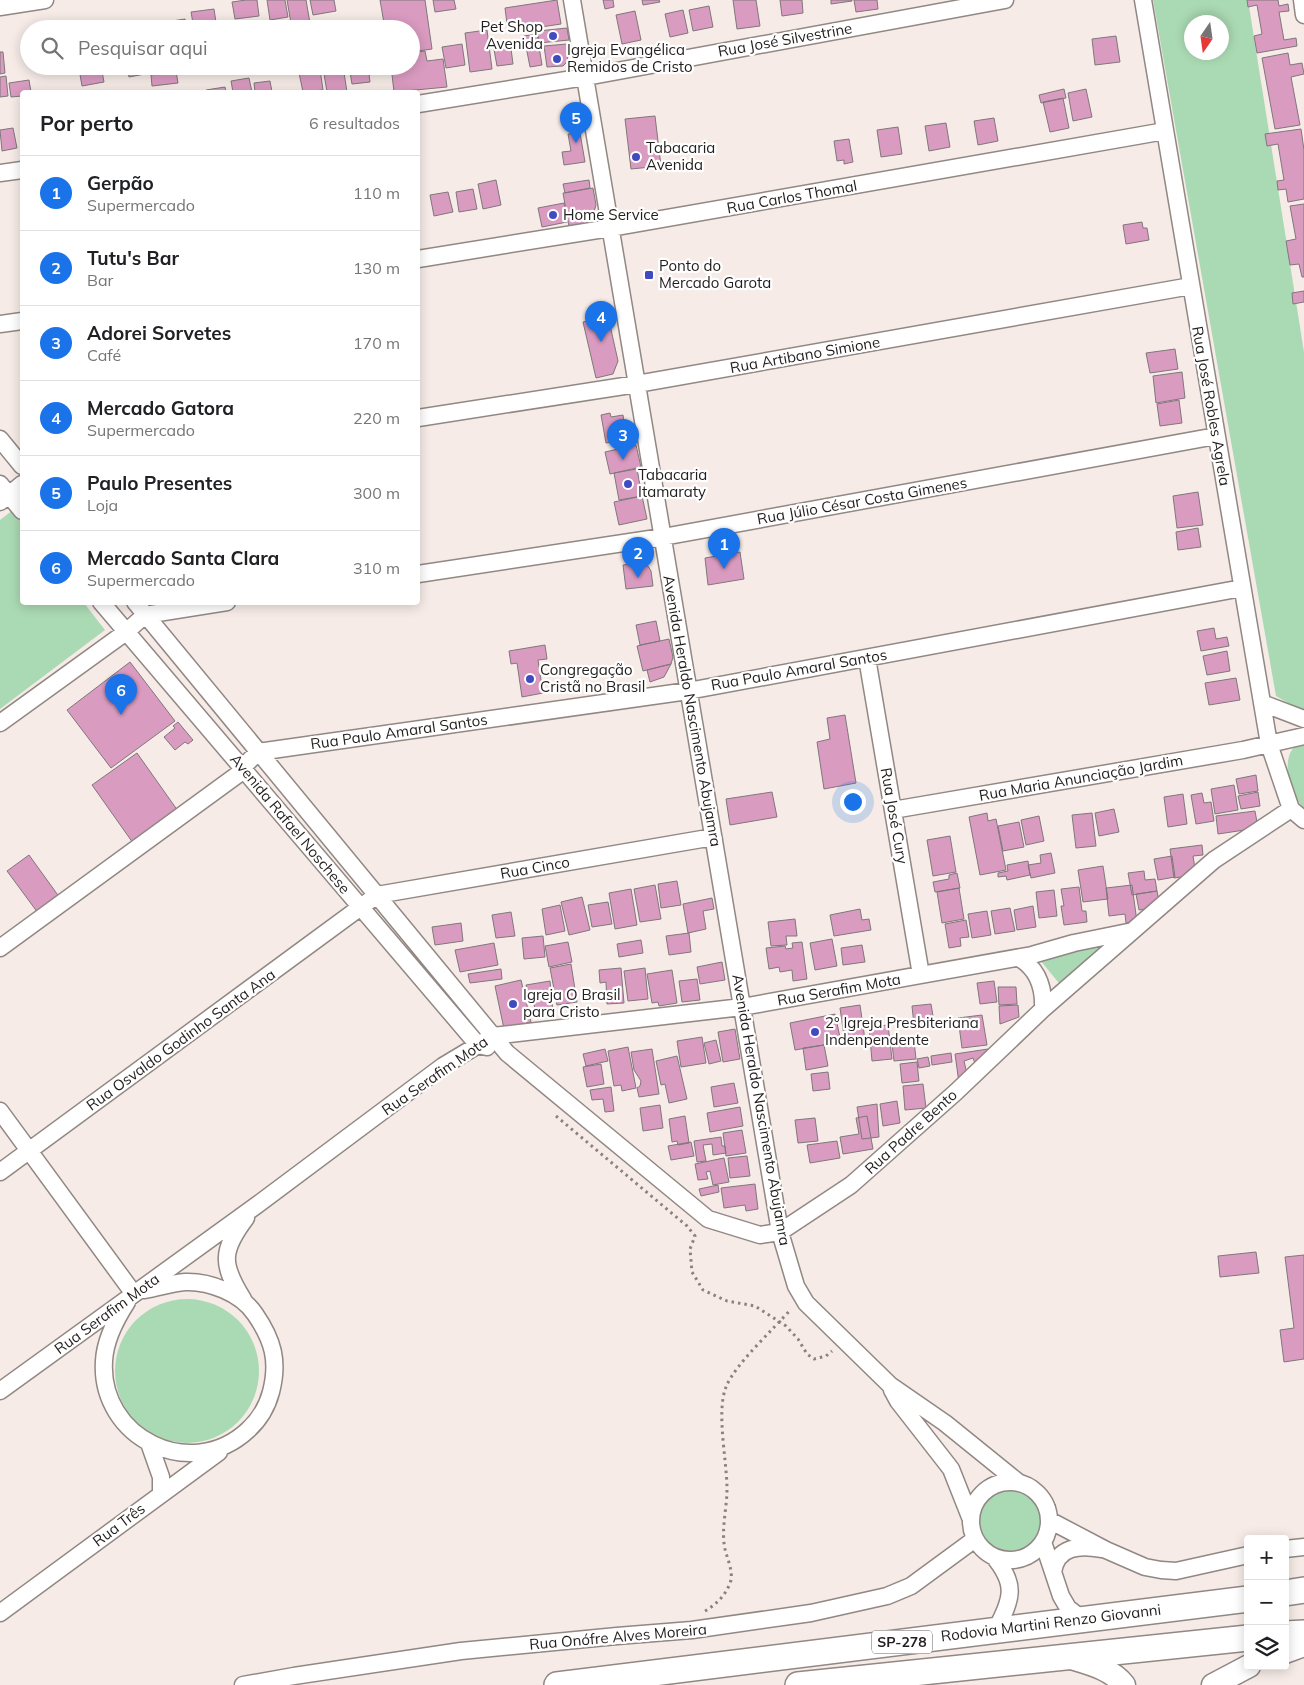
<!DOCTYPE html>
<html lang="pt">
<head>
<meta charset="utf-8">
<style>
	:root { --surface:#fff; --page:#f2f2f2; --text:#202124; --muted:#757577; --line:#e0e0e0; --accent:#1a73e8 }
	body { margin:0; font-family:Mulish,sans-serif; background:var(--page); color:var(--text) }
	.controls { position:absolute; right:15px; bottom:15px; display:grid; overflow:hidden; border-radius:5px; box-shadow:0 2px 12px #0003 }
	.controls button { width:45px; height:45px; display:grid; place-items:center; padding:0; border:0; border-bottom:1px solid var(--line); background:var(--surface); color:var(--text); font:25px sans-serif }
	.compass { position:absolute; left:1184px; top:15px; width:45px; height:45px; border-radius:50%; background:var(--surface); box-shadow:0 2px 12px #0003; rotate:193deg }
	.you { position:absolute; left:852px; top:801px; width:18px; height:18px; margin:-12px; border:4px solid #fff; border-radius:50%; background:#1a73e8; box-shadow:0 0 0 8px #1a73e833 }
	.badge { display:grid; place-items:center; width:32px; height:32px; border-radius:50%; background:var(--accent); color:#fff; font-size:16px; font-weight:700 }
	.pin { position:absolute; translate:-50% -41px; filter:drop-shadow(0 1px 2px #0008) }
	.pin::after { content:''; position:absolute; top:26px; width:18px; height:15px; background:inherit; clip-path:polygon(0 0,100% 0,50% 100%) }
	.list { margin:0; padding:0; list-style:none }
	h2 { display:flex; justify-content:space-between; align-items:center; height:65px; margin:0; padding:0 20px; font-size:21px }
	h2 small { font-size:16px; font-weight:400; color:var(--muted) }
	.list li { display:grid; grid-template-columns:32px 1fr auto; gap:15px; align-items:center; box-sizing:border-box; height:75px; padding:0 20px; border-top:1px solid var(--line) }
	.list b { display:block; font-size:19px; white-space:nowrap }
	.list p { margin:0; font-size:16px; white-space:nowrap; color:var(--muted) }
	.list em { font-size:16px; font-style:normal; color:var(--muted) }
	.icon { flex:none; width:28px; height:28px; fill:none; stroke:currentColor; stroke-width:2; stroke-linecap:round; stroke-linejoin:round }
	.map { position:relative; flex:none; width:1304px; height:1685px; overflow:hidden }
	.search { position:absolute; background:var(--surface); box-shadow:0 2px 12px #0003; left:20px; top:20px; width:400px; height:55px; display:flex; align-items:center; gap:12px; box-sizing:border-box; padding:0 18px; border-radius:28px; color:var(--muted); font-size:19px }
	.panel { position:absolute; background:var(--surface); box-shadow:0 2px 12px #0003; left:20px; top:90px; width:400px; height:515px; border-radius:5px }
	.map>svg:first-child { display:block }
	.green { fill:#aadab3; fill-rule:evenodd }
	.building { fill:#da9bc0; stroke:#7f777b }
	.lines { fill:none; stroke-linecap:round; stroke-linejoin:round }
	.street-casing { stroke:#918783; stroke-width:19 }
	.secondary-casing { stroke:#918783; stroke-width:25 }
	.primary-casing { stroke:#918783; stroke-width:28 }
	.path { stroke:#89827f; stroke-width:3; stroke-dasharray:2.5 4; stroke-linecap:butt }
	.street { stroke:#fff; stroke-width:16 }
	.secondary { stroke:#fff; stroke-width:22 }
	.primary { stroke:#fff; stroke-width:25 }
	.poi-dot { fill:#414bc0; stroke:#fff; stroke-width:2 }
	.labels { text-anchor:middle; stroke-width:4.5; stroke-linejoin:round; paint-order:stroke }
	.shield { fill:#fff; stroke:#646261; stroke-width:1 }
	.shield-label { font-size:14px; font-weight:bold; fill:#221e1d }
	.poi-label { font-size:15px; fill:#221e1d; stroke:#fff; text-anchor:start }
	.street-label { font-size:15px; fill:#221e1d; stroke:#fff }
</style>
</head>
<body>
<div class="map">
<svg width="1304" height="1685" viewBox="0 0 1304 1685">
	<rect width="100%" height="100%" fill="#f6ebe7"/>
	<path class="green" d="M1153 0H1248L1304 352V710L1295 707 1276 696ZM1192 22H1222V52H1192Z
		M13 510 22 522V602L84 603 105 630 0 709V520Z
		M1304 741V808C1288 794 1277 749 1304 741Z
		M1102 944 1063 988 1040 960V958Z
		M115 1371a72 72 0 1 1 144 0a72 72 0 1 1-144 0Z
		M977 1521a33 33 0 1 1 66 0a33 33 0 1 1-66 0Z"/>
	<path class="building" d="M246 0H257L259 16 235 19 232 2Z
		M267 0H285L288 17 270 20Z
		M287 0H306L311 29H292Z
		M310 0H334L336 11 313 15Z
		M380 0H425L432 49 411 52V29H385Z
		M433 0H454L456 9 435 12Z
		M557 0 561 24 508 32 505 8Z
		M603 0H613L614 7 605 9Z
		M642 0H659L660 2 643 5Z
		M733 0H756L760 26 737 29Z
		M780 0H802L803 13 782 16Z
		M831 0H852V1L831 4Z
		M854 0H877L878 9 856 12Z
		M1247 0H1278L1279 6 1288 4 1289 11 1279 12 1284 40 1296 38 1297 46 1257 53 1254 36 1262 34 1257 5 1248 7Z
		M709 6 713 27 693 31 689 10Z
		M214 9 217 29H194L191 12Z
		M683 10 688 33 670 37 665 14Z
		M635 11 641 40 622 44 616 15Z
		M185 19 187 29H168L166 22Z
		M273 22 274 29H257L256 25Z
		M289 22 290 29H277V23Z
		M567 28 569 40 539 43 538 31Z
		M487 30 492 69 470 72 465 33Z
		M537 34 542 65 530 67 524 36Z
		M1116 36 1120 62 1095 65 1092 39Z
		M510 41 513 64 497 66 493 44Z
		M29 42V66L24 43Z
		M462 44 465 65 446 68 442 47Z
		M567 44 568 55 567 62 563 66 547 67 544 46Z
		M425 51 427 61 443 59 447 87 394 92 391 66H411V53Z
		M0 52H3L5 73 0 74Z
		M1288 53 1290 65 1302 63 1304 74 1291 77 1300 125 1275 129 1262 58Z
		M95 66H101L104 82 82 86 79 69Z
		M149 66H174V68L150 73Z
		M149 66 150 73 129 77 127 67Z
		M222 66H246L247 70 223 72Z
		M335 66H343L347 92H327L323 68Z
		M349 66H368L370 82 352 84Z
		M320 69 323 90 303 92 299 73Z
		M176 71 178 83 152 86 151 75Z
		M6 76 8 96 0 97V77Z
		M249 78 252 92H233L231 81Z
		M29 80 31 92H22V96L11 97 9 83Z
		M270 81 272 92H255L254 83Z
		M225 87 226 92H206V90Z
		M1064 89 1066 98 1041 103 1039 95Z
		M1086 89 1092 117 1073 121 1068 93Z
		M1063 98 1069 128 1050 132 1043 102Z
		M655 116 661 166 631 169 625 119Z
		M994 118 998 141 978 145 974 121Z
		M946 123 950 147 929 151 925 126Z
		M898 127 902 154 881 157 877 130Z
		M13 128 17 148 2 151 0 130Z
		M1301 129 1304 150V199L1288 202 1286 189 1278 190 1277 181 1284 180 1278 144 1267 146 1265 134Z
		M580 133 585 162 564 165 562 152 571 151 568 134Z
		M849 139 853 162 844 164V160L837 161 834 141Z
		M496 180 501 205 483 209 478 184Z
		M589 180 590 188 565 193 563 184Z
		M593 188 596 205 593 215 586 222 579 226 569 227 563 193Z
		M473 189 477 209 459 212 456 192Z
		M448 192 453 212 434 216 430 195Z
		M564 203 567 222 542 227 538 208Z
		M1304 204V277H1302L1299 264 1290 265 1286 241 1296 239 1290 206Z
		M1142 222 1143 228H1147L1149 240 1126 244 1123 225Z
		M1304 291V302L1293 304 1292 293Z
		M608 316 618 361 613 374 596 378 583 322Z
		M1175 349 1178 369 1150 373 1146 353Z
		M1182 372 1185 398 1156 403 1153 376Z
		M1179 400 1182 423 1160 426 1157 404Z
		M610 413 611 417 623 415 627 439 606 443 601 415Z
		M636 445 641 467 610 474 605 452Z
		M637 469 642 496 619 500 614 473Z
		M1198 492 1203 525 1177 528 1173 496Z
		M642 496 647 519 619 525 614 502Z
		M1198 528 1201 547 1178 550 1176 532Z
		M740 552 744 579 708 585 705 558Z
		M641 563 648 566 651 571 653 586 626 589 623 565Z
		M656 621 660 641 640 645 636 625Z
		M1214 628 1216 639 1227 637 1229 646 1201 651 1197 631Z
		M669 639 673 657 671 664 643 671 637 646Z
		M545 645 547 659 538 660 543 693 522 697 517 663 511 664 509 651Z
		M1227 651 1230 671 1207 675 1203 656Z
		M130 662 175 721 111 768 67 710Z
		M671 664 664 677 650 682 647 670Z
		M1236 678 1240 700 1209 705 1205 683Z
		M845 715 856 783 824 789 817 742 830 739 827 718Z
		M178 722 193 740 188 744 185 742 175 750 164 737 175 728 173 726Z
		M137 753 178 811 133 843 92 785Z
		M1256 775 1258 791 1239 794 1236 779Z
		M1234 785 1238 810 1215 814 1211 789Z
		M772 792 777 817 730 825 726 799Z
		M1258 792 1260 806 1241 809 1238 796Z
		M1202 793 1204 803 1211 802 1214 821 1196 824 1191 795Z
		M1183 794 1187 824 1168 827 1164 797Z
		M1114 809 1119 832 1099 836 1095 813Z
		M1255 811 1258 828 1218 834 1216 816Z
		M987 813 988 821 996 819 1006 870 980 875 969 817Z
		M1092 813 1096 846 1076 848 1072 815Z
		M1039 816 1044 841 1026 845 1021 820Z
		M1019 822 1024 847 1003 851 998 826Z
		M950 836 956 872 933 876 927 840Z
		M1202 845 1203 855 1193 856 1196 875 1174 878 1170 849Z
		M1051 853 1055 873 1031 878 1028 865 1041 863 1040 855Z
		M29 855 60 898 38 913 7 871Z
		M1172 856 1175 877 1158 880 1154 859Z
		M1028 861 1030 875 1007 880 1006 876 998 877V873L1008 871 1007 865Z
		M1103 866 1108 899 1083 902 1078 870Z
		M1144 871 1145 880 1155 879 1157 891 1132 895 1128 873Z
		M957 873 960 888 935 892 933 882 949 879V875Z
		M677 881 681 905 661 908 658 884Z
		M655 885 661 919 640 922 634 889Z
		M1132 885 1137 922 1126 923 1125 914 1109 916 1106 888Z
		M1079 887 1082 911H1086L1087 922 1064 925 1061 906H1064L1061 889Z
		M959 888 964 919 942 923 937 892Z
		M631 889 637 925 615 929 609 893Z
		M1054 890 1057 916 1039 918 1036 892Z
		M1157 891 1160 907 1139 910 1136 894Z
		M582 897 590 930 569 935 561 902Z
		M712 898 714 909 703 911 706 929 688 933 683 904Z
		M608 902 612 924 592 927 588 905Z
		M560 905 565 931 546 935 542 909Z
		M1033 906 1036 927 1017 930 1014 910Z
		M1010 908 1015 931 995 934 991 911Z
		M860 909 862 920 869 919 871 930 834 936 830 915Z
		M987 911 991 935 972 938 968 914Z
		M511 912 515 936 496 938 492 915Z
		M795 919 797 936H786L787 945 771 946 768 922Z
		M966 920 969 937 960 938 961 946 949 948 945 924Z
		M461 923 463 941 435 945 432 927Z
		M689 933 691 952 669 955 666 936Z
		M543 936 545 957 524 959 522 938Z
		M832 939 837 966 815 970 810 943Z
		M641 940 643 953 619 957 617 944Z
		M568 942 572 962 549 967 545 946Z
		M802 942 807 979 793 981 792 970 780 972 779 967 769 969 766 948 785 946 786 949 793 948 792 943Z
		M494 943 498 965 460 972 455 950Z
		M862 945 865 962 843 965 841 948Z
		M722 962 725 980 700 984 697 967Z
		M571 964 577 1002 557 1005 550 968Z
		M621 968 624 1003 607 1004 606 982 600 983 599 970Z
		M645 968 648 999 628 1001 624 971Z
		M501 969 502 979 470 983 468 974Z
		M672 970 677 1003 659 1006 658 1002 652 1003 647 974Z
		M697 979 700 1000 682 1002 679 981Z
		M521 980 531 1022 504 1029 495 986Z
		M550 981 553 1012 536 1015 533 999H529L526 985Z
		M994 981 997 1002 980 1004 977 983Z
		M998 987H1016L1017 1004 999 1005Z
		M931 1004 934 1022 914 1025 912 1006Z
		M860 1005 865 1040 845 1043 840 1008Z
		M1018 1005 1019 1017 1000 1024 999 1006Z
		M835 1014 841 1042 795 1050 790 1023Z
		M982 1015 987 1045 962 1048 958 1018Z
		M888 1025 892 1059 872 1061 869 1027Z
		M735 1029 740 1059 723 1062 718 1032Z
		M702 1037 706 1063 681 1067 677 1041Z
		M716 1040 721 1061 709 1064 704 1043Z
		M914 1041 916 1059 894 1061 892 1044Z
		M824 1045 828 1066 806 1070 803 1048Z
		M628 1047 636 1088 622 1091 621 1085 614 1086 608 1051Z
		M605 1049 608 1061 586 1066 583 1054Z
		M652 1049 659 1094 639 1097 637 1088 640 1086 641 1081 634 1070 631 1052Z
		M988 1049 987 1057 976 1066 973 1058 964 1061 967 1074 959 1083 955 1054Z
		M951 1053 952 1062 932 1065 931 1056Z
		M677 1056 687 1099 669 1103 665 1084 661 1085 656 1061Z
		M928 1057 930 1066 919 1068 917 1059Z
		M917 1062 919 1081 902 1083 900 1064Z
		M601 1064 604 1084 587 1087 583 1067Z
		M828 1072 830 1089 813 1091 811 1074Z
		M734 1083 738 1103 714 1107 711 1087Z
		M923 1084 926 1108 905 1110 903 1086Z
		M611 1087 614 1111 605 1112 603 1099 592 1100 590 1090Z
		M897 1101 900 1123 883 1126 880 1104Z
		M877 1104 879 1137 862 1139 857 1107Z
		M660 1105 663 1128 643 1131 640 1108Z
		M740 1107 743 1126 710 1132 707 1113Z
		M685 1116 689 1143 678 1145 677 1141 672 1142 669 1119Z
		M867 1116 873 1149 843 1154 840 1137 859 1134 856 1118Z
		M815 1118 818 1141 798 1143 795 1120Z
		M742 1130 746 1153 726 1156 723 1133Z
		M721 1137 722 1146H725L726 1153 713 1155 712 1144 703 1145 706 1161 697 1162 694 1141Z
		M837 1141 840 1158 810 1163 807 1145Z
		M691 1142 694 1156 671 1160 668 1146Z
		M747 1156 750 1176 730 1178 728 1158Z
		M724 1158 729 1182 713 1185 710 1171 706 1172 708 1179 698 1180 695 1164Z
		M755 1184 758 1209 746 1211 745 1205 724 1208 721 1188Z
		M718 1185 719 1192 701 1196 699 1189Z
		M1256 1252 1259 1273 1220 1277 1218 1256Z
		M1304 1255V1359L1284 1362 1280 1330 1294 1328 1285 1257Z"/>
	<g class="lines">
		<defs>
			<path id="street" d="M572 0 780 1232 796 1286 806 1303 890 1385 945 1423 1018 1482
				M1143 0 1269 744 1291 809 1304 820
				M1302 0 1304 15
				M0 7 45 0
				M418 104 585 77 1005 0
				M0 173 22 170
				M418 259 610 228 1165 131
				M0 324 22 321
				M418 418 637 384 1191 286
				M0 439 22 466
				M0 484 22 511
				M0 502 22 484
				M418 574 663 537 1216 436
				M101 602 478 1045 487 1047
				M135 602 507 1053 708 1219 760 1235 780 1232 851 1185 956 1092 1043 1009 1214 860 1291 809
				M867 658 921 975
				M1262 703 1304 719
				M0 723 126 632 145 615 227 602
				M242 768 258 752 688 691 1242 588
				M893 810 1243 750 1304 736
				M0 948 244 770
				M1019 958C1038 969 1044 988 1043 1009
				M0 1111 134 1294
				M0 1172 377 895 702 839H714
				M243 1299C221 1264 221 1251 246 1218
				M127 1302C116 1319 105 1340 104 1361 99 1438 191 1483 248 1430 259 1420 267 1407 271 1392 279 1361 273 1340 255 1314 241 1293 209 1281 185 1282 171 1283 158 1288 144 1290
				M892 1390 898 1401 951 1469 970 1517
				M0 1391 257 1205 443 1066 493 1036 742 1007 1032 955 1074 943 1128 932
				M149 1443 161 1477V1494
				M971 1521a39 39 0 1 1 78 0a39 39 0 1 1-78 0Z
				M1049 1520 1106 1550 1145 1567 1161 1570 1176 1571 1248 1555
				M1043 1542 1061 1596 1068 1608 1082 1619
				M1285 1549 1304 1547
				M994 1557C1018 1586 1011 1599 996 1630
				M1053 1572C1057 1546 1080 1545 1101 1549
				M0 1613 219 1452
				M243 1685 294 1676 461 1651 617 1636 692 1630 811 1613 887 1596 911 1586 975 1539"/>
			<path id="secondary" d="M1285 1652 1304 1645
				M1068 1657C1087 1663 1111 1668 1124 1685
				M1213 1685 1249 1666"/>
			<path id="primary" d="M1285 1593 1304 1590
				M1285 1634 1304 1633
				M557 1685 1248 1599
				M798 1685 1248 1638"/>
		</defs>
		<use href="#street" class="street-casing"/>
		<use href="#secondary" class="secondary-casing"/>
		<use href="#primary" class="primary-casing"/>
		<path class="path" d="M556 1116 687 1226 695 1236 690 1249 692 1272 703 1290 727 1301 755 1306 786 1326 798 1339 807 1354 814 1359 826 1356 832 1351
			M1032 1482 1038 1485 1055 1506
			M705 1611C717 1604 727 1594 731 1580 733 1568 725 1555 724 1543 722 1525 727 1507 727 1489 727 1461 716 1412 726 1387 735 1364 774 1329 791 1309"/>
		<use href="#street" class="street"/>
		<use href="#secondary" class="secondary"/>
		<use href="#primary" class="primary"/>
	</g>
	<g class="poi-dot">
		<circle cx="553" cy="36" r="5"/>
		<circle cx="557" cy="59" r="5"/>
		<circle cx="636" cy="157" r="5"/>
		<circle cx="553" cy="215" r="5"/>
		<rect x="644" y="270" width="10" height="10" rx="2.5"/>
		<circle cx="628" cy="484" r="5"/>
		<circle cx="530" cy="679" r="5"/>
		<circle cx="513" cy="1004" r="5"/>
		<circle cx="815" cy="1032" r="5"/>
	</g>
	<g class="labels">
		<rect class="shield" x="872" y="1630.5" width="60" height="23" rx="4"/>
		<g class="shield-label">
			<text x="902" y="1647">SP-278</text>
		</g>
		<g class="poi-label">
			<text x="543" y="32" text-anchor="end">Pet Shop<tspan x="543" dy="17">Avenida</tspan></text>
			<text x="567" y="55">Igreja Evangélica<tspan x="567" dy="17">Remidos de Cristo</tspan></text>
			<text x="646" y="153">Tabacaria<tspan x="646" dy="17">Avenida</tspan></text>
			<text x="563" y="220">Home Service</text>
			<text x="659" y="271">Ponto do<tspan x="659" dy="17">Mercado Garota</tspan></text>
			<text x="638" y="480">Tabacaria<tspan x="638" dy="17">Itamaraty</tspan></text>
			<text x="540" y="675">Congregação<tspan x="540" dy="17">Cristã no Brasil</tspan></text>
			<text x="523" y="1000">Igreja O Brasil<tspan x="523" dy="17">para Cristo</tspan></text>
			<text x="825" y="1028">2° Igreja Presbiteriana<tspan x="825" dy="17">Indenpendente</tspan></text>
		</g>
		<g class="street-label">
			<text transform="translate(785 40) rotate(-10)" y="5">Rua José Silvestrine</text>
			<text transform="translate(792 197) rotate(-10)" y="5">Rua Carlos Thomal</text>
			<text transform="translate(805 355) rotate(-10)" y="5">Rua Artibano Simione</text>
			<text transform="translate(1211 406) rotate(80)" y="5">Rua José Robles Agrela</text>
			<text transform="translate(862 501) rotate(-10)" y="5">Rua Júlio César Costa Gimenes</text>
			<text transform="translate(799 670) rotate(-10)" y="5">Rua Paulo Amaral Santos</text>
			<text transform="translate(692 711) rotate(80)" y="5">Avenida Heraldo Nascimento Abujamra</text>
			<text transform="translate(399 732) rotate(-8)" y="5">Rua Paulo Amaral Santos</text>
			<text transform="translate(1081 778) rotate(-10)" y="5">Rua Maria Anunciação Jardim</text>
			<text transform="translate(894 816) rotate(80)" y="5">Rua José Cury</text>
			<text transform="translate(290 824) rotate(50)" y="5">Avenida Rafael Noschese</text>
			<text transform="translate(535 868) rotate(-10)" y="5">Rua Cinco</text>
			<text transform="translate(839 990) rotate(-10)" y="5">Rua Serafim Mota</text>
			<text transform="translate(181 1040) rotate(-36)" y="5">Rua Osvaldo Godinho Santa Ana</text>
			<text transform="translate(435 1076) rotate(-35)" y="5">Rua Serafim Mota</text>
			<text transform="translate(761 1110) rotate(80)" y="5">Avenida Heraldo Nascimento Abujamra</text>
			<text transform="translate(911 1132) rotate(-42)" y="5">Rua Padre Bento</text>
			<text transform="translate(107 1314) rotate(-36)" y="5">Rua Serafim Mota</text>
			<text transform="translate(119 1525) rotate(-37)" y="5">Rua Três</text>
			<text transform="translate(1051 1623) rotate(-7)" y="5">Rodovia Martini Renzo Giovanni</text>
			<text transform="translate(618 1637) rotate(-5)" y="5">Rua Onófre Alves Moreira</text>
		</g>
	</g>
</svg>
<div class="controls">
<button>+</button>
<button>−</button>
<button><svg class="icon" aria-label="layers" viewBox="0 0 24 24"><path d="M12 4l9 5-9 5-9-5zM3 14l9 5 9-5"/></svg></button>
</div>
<svg class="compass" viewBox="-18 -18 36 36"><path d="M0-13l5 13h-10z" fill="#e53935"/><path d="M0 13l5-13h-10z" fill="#757577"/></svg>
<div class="you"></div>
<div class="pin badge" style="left:724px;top:569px">1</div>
<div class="pin badge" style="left:638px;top:578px">2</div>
<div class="pin badge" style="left:623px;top:460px">3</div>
<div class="pin badge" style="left:601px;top:342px">4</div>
<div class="pin badge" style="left:576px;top:143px">5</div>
<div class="pin badge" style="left:121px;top:715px">6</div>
<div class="search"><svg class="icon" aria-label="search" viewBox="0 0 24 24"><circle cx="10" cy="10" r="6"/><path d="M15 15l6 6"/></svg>Pesquisar aqui</div>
<section class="panel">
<h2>Por perto<small>6 resultados</small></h2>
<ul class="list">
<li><span class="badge">1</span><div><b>Gerpão</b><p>Supermercado</p></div><em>110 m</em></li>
<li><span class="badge">2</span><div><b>Tutu's Bar</b><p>Bar</p></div><em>130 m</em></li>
<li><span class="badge">3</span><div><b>Adorei Sorvetes</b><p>Café</p></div><em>170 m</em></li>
<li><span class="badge">4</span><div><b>Mercado Gatora</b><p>Supermercado</p></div><em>220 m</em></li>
<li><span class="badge">5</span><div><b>Paulo Presentes</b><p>Loja</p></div><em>300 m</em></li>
<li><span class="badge">6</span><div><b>Mercado Santa Clara</b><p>Supermercado</p></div><em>310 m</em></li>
</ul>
</section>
</div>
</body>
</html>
